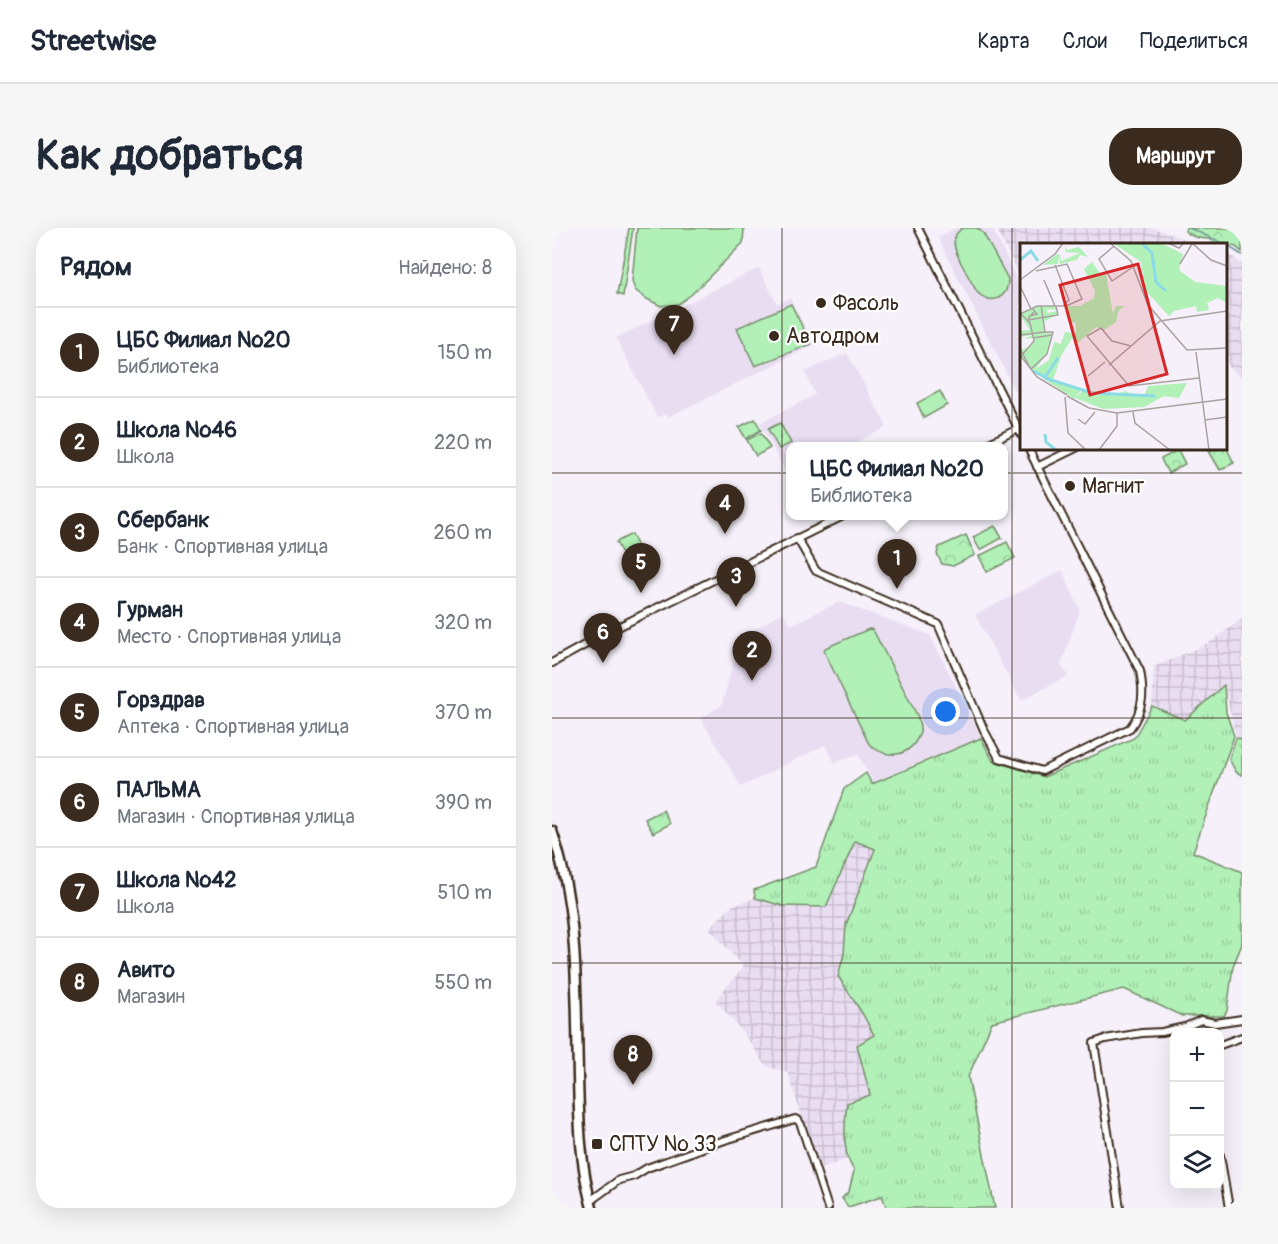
<!DOCTYPE html>
<html lang="ru">
<head>
<meta charset="utf-8">
<style>
	:root { --surface:#fff; --page:#f6f6f7; --text:#1f2937; --muted:#747a83; --line:#e0e1e3; --accent:#3b2a1e }
	body { margin:0; font-family:Pangolin,sans-serif; background:var(--page); color:var(--text) }
	.controls { position:absolute; right:18px; bottom:18px; display:grid; overflow:hidden; border-radius:12px; box-shadow:0 6px 24px #0002 }
	.controls button { width:54px; height:54px; display:grid; place-items:center; padding:0; border:0; border-bottom:2px solid var(--line); background:var(--surface); color:var(--text); font:30px sans-serif }
	.you { position:absolute; left:394px; top:484px; width:21px; height:21px; margin:-15px; border:4px solid #fff; border-radius:50%; background:#1a73e8; box-shadow:0 0 0 9px #1a73e833 }
	.badge { display:grid; place-items:center; width:39px; height:39px; border-radius:50%; background:var(--accent); color:#fff; font-size:20px; font-weight:700 }
	.pin { position:absolute; translate:-50% -50px; filter:drop-shadow(0 2px 3px #0008) }
	.pin::after { content:''; position:absolute; top:32px; width:21px; height:18px; background:inherit; clip-path:polygon(0 0,100% 0,50% 100%) }
	.popup { position:absolute; left:234px; top:214px; width:222px; height:78px; box-sizing:border-box; display:grid; place-content:center; border-radius:12px; background:var(--surface); filter:drop-shadow(0 2px 4px #0005); font-size:20px; white-space:nowrap; color:var(--muted) }
	.popup b { font-size:22px; color:var(--text) }
	.popup::after { content:''; position:absolute; left:50%; top:100%; margin-left:-12px; border:12px solid transparent; border-top-color:var(--surface) }
	.list { margin:0; padding:0; list-style:none }
	h2 { display:flex; justify-content:space-between; align-items:center; height:78px; margin:0; padding:0 24px; font-size:26px }
	h2 small { font-size:20px; font-weight:400; color:var(--muted) }
	.list li { display:grid; grid-template-columns:39px 1fr auto; gap:18px; align-items:center; box-sizing:border-box; height:90px; padding:0 24px; border-top:2px solid var(--line) }
	.list b { display:block; font-size:22px; white-space:nowrap }
	.list p { margin:0; font-size:20px; white-space:nowrap; color:var(--muted) }
	.list em { font-size:20px; font-style:normal; color:var(--muted) }
	.icon { flex:none; width:33px; height:33px; fill:none; stroke:currentColor; stroke-width:2; stroke-linecap:round; stroke-linejoin:round }
	.map { position:relative; flex:none; width:690px; height:980px; overflow:hidden; border-radius:24px }
	header { display:flex; align-items:center; gap:36px; box-sizing:border-box; height:84px; padding:0 30px; background:var(--surface); border-bottom:2px solid var(--line) }
	header strong { font-size:28px }
	nav { display:flex; gap:33px; margin-inline-start:auto; font-size:21px }
	.intro { display:flex; align-items:center; justify-content:space-between; box-sizing:border-box; height:144px; padding:0 36px }
	h1 { margin:0; font-size:42px }
	.button { padding:15px 27px; border-radius:24px; background:var(--accent); color:#fff; font-size:21px; font-weight:700 }
	main { display:flex; gap:36px; padding:0 36px }
	aside { flex:1; background:var(--surface); border-radius:24px; box-shadow:0 6px 24px #0002 }
	.map>svg:first-child { display:block }
	.built { fill:#e9ddf2 }
	.industrial { fill:url(#industrial-grid) }
	.grass { fill:url(#grass-tufts); stroke:#768d6a; stroke-width:1.5 }
	.forest { fill:url(#forest-crowns); stroke:#768d6a; stroke-width:1.5 }
	.garden { fill:#b1f0b7; stroke:#768d6a; stroke-width:1.5 }
	.lines { fill:none; stroke-linecap:round; stroke-linejoin:round }
	.stream { stroke:#6b9497; stroke-width:1.5 }
	.minor-casing { stroke:#3b2a1e; stroke-width:10 }
	.major-casing { stroke:#3b2a1e; stroke-width:13 }
	.minor { stroke:#fff; stroke-width:6 }
	.major { stroke:#fff; stroke-width:8 }
	.grid { fill:none; stroke:#3b2a1e; stroke-width:1.5; stroke-opacity:0.55 }
	.poi-dot { fill:#3b2a1e; stroke:#fff; stroke-width:2 }
	.labels { text-anchor:middle; stroke-width:4.5; stroke-linejoin:round; paint-order:stroke }
	.poi-label { font-size:21px; fill:#3b2a1e; stroke:#fff; text-anchor:start }
	.inset-river { fill:none; stroke:#8bdbe7; stroke-width:3 }
	.inset-road { fill:none; stroke:#aba1a1; stroke-width:1.5 }
	.view { fill:#d62828; fill-opacity:0.15; stroke:#d62828; stroke-width:3 }
	.inset-edge { fill:none; stroke:#3b2a1e; stroke-width:3 }
</style>
</head>
<body>
<header>
<strong>Streetwise</strong>
<nav><a>Карта</a><a>Слои</a><a>Поделиться</a></nav>
</header>
<div class="intro"><h1>Как добраться</h1><a class="button">Маршрут</a></div>
<main>
<aside>
<h2>Рядом<small>Найдено: 8</small></h2>
<ul class="list">
<li><span class="badge">1</span><div><b>ЦБС Филиал №20</b><p>Библиотека</p></div><em>150 m</em></li>
<li><span class="badge">2</span><div><b>Школа №46</b><p>Школа</p></div><em>220 m</em></li>
<li><span class="badge">3</span><div><b>Сбербанк</b><p>Банк · Спортивная улица</p></div><em>260 m</em></li>
<li><span class="badge">4</span><div><b>Гурман</b><p>Место · Спортивная улица</p></div><em>320 m</em></li>
<li><span class="badge">5</span><div><b>Горздрав</b><p>Аптека · Спортивная улица</p></div><em>370 m</em></li>
<li><span class="badge">6</span><div><b>ПАЛЬМА</b><p>Магазин · Спортивная улица</p></div><em>390 m</em></li>
<li><span class="badge">7</span><div><b>Школа №42</b><p>Школа</p></div><em>510 m</em></li>
<li><span class="badge">8</span><div><b>Авито</b><p>Магазин</p></div><em>550 m</em></li>
</ul>
</aside>
<div class="map">
<svg width="690" height="980" viewBox="0 0 690 980">
	<defs>
		<pattern id="industrial-grid" width="8" height="8" patternUnits="userSpaceOnUse" patternTransform="scale(1.5)"><rect width="8" height="8" fill="#e9ddf2"/><path d="M0 4h8M4 0v8" fill="none" stroke="#c9becf"/></pattern>
		<pattern id="grass-tufts" width="24" height="20" patternUnits="userSpaceOnUse" patternTransform="scale(1.5)"><rect width="24" height="20" fill="#b1f0b7"/><path d="M3 7l-1-3M5 7V3M7 7l1-3M15 17l-1-3M17 17v-4M19 17l1-3" fill="none" stroke="#99ce9d"/></pattern>
		<pattern id="forest-crowns" width="20" height="18" patternUnits="userSpaceOnUse" patternTransform="scale(1.5)"><rect width="20" height="18" fill="#b1f0b7"/><path d="M2 6a3 3 0 1 1 6 0M12 15a3 3 0 1 1 6 0" fill="none" stroke="#99ce9d"/></pattern>
	</defs>
	<rect width="100%" height="100%" fill="#f5f0f9"/>
	<filter id="ink" filterUnits="userSpaceOnUse"><feTurbulence type="fractalNoise" baseFrequency=".0167" numOctaves="2"/><feDisplacementMap in="SourceGraphic" scale="12" xChannelSelector="R" yChannelSelector="G"/><feConvolveMatrix kernelMatrix="1 2 1 2 8 2 1 2 1" color-interpolation-filters="sRGB"/></filter>
	<g filter="url(#ink)">
		<path class="built" d="M403 0H440L469 60V174L386 10Z
			M207 40 225 76 238 70 262 117 116 189 114 186 105 189 64 110Z
			M295 125 335 199 297 218H238V249L237 250 208 195 263 167 253 144Z
			M510 342 528 382 509 437 516 448 469 472 423 387Z
			M287 374 378 407 429 509 321 554 306 526 283 535 273 517 189 559 149 490 170 477 187 411 231 384 239 397Z"/>
		<path class="industrial" d="M444 0H601L646 16H470L469 50Z
			M674 24 690 36V150L679 141 674 134Z
			M690 390V510L684 509 672 457 633 491 600 477 602 439 661 413Z
			M303 613 323 620 294 697 292 726 286 747 310 785 322 807 305 817 318 867 293 888 296 931 267 941 261 925 236 845 214 838 190 803 163 772 192 739 157 700 180 678 203 670 231 678Z"/>
		<path class="grass" d="M672 457 674 484 682 508 641 624 690 644V716L681 738 675 783 672 788H630L572 761 440 794 416 849 443 980H335L330 968 296 979 290 970 297 963 302 943C300 939 297 934 296 930 291 916 293 889 295 875L318 867 305 817 322 807 310 785 286 748 292 726 294 697 323 621 303 613 274 679 231 678 203 670 202 662 264 639 292 561 314 545 320 556 429 510 441 533 492 549 582 510 600 478 633 492Z
			M684 510 690 511V547L684 544 677 531Z"/>
		<path class="forest" d="M77 0H81L71 68 65 66Z
			M634 0H690V24C684 19 681 16 674 19V16H664L658 11C650 11 638 9 633 3Z
			M203 191 209 202 194 211 187 199Z
			M228 195 239 215 227 221 216 201Z
			M674 219 682 235 668 242 657 223 662 221 674 220Z
			M626 222 633 236 616 245 609 231Z
			M414 307 423 327 401 338 390 336 385 326 387 319Z
			M455 314 463 330 435 344 427 328Z
			M111 582 118 596 101 605 93 591Z"/>
		<path class="garden" d="M85 0H192L191 15 140 66 126 76 109 78 95 71 83 62 80 53Z
			M410 0H425L431 5 456 51C456 71 439 78 425 64 419 52 400 24 402 11 403 6 407 3 410 0Z
			M239 76 259 116 203 138 185 100Z
			M388 163 395 177 372 190 365 175Z
			M209 205 218 220 204 228 195 212Z
			M443 298 450 310 428 322 421 309Z
			M80 306 89 325 74 333 64 314Z
			M317 401 321 402 366 489C367 494 369 499 368 504 367 509 364 513 361 517 349 531 330 528 317 516L272 423 273 420Z"/>
		<g class="lines">
			<path class="stream" d="M637 0 673 16
				M674 17 690 27"/>
			<defs>
				<path id="minor" d="M366 0 470 208
					M431 218 466 201
					M485 239 524 220
					M245 310 264 343 386 396 432 502 447 530 490 543 578 500C592 481 592 465 588 443L476 220
					M0 435 60 402 291 288
					M668 817 690 809
					M668 927 677 980
					M38 973 67 952 82 948 95 940 170 913 243 891 246 892 249 897 276 980
					M568 980 542 815 553 811 590 805 610 804 633 799 649 792 663 795 690 791"/>
				<path id="major" d="M0 603C27 682 24 766 26 848 27 894 28 936 40 980"/>
			</defs>
			<use href="#minor" class="minor-casing"/>
			<use href="#major" class="major-casing"/>
			<use href="#minor" class="minor"/>
			<use href="#major" class="major"/>
		</g>
	</g>
	<path class="grid" d="M230 0V980M460 0V980M0 245H690M0 490H690M0 735H690"/>
	<g class="poi-dot">
		<circle cx="269" cy="75" r="6"/>
		<circle cx="222" cy="108" r="6"/>
		<circle cx="518" cy="258" r="6"/>
		<rect x="39" y="910" width="12" height="12" rx="3"/>
	</g>
	<g class="labels">
		<g class="poi-label">
			<text x="281" y="82">Фасоль</text>
			<text x="234" y="115">Автодром</text>
			<text x="530" y="265">Магнит</text>
			<text x="57" y="923">СПТУ № 33</text>
		</g>
	</g>
	<g transform="translate(468 15)">
		<rect width="207" height="207" fill="#f5f0f9"/>
		<path d="M44 3 47 7 59 4 68 14 60 12 57 17 40 21 39 13 38 21 23 22 37 11 40 12 41 18 60 10 46 9ZM72 19 81 32 86 31 93 71 96 63H105L99 67 96 79 84 87 76 84 58 100 52 95 41 113 33 137 68 148H60L54 156 11 127 0 111V100L2 107 14 100 13 95 4 96 12 92 0 94V88L10 87 2 75 0 83V71L17 63H36L37 67 27 66V70L37 68V72L23 79 25 89H32L27 110 16 126 29 117 34 99 41 101 45 89 56 91V80L48 78V63H60L74 55 75 48 64 26Z" fill="#b1f0b7"/>
		<path d="M93 0H141L163 11 159 27 175 39 207 43V60L198 55 187 60 189 67 177 69 176 63 154 68 149 73 125 47 121 19ZM167 140 159 155 144 153 124 164 83 166 55 155 63 147 98 151 105 148 114 152 125 151 128 143Z" fill="#b1f0b7"/>
		<path class="inset-river" d="M121 0 132 10 136 39 146 48M0 17 11 8 18 18M13 128 25 134 38 115M25 135 72 150 135 153M25 191 26 199 36 207"/>
		<path class="inset-road" d="M90 0 111 18 128 62 167 107 207 105M148 0 159 5 164 0M172 0 191 17 207 23M94 3 79 16 92 38 113 24M160 21 172 1M35 22 49 57 43 63M0 37 35 11 43 0M24 37 35 63M0 43 11 66M12 65 17 71 10 73 14 69M0 71 17 63H46L62 56 47 21 16 28M1 71 10 80 14 98 2 112M10 73 8 77 38 72 36 63M0 92 25 89M13 95 32 92M111 103 92 98 81 85 67 93 109 143 179 135M0 106 11 126 27 111 33 89H25L21 62M176 109 189 207M0 112 17 134 47 152M89 122 140 78 207 68M68 133 85 119M47 153 69 165 97 170 207 156M45 154 48 190 66 207M113 169 115 180 150 207M58 176 65 181 75 169M185 177 207 174M79 207 97 183V170"/>
		<path class="view" d="M118 21 147 131 70 152 40 42Z"/>
		<rect width="207" height="207" class="inset-edge"/>
	</g>
</svg>
<div class="controls">
<button>+</button>
<button>−</button>
<button><svg class="icon" aria-label="layers" viewBox="0 0 24 24"><path d="M12 4l9 5-9 5-9-5zM3 14l9 5 9-5"/></svg></button>
</div>
<div class="you"></div>
<div class="pin badge" style="left:345px;top:361px">1</div>
<div class="popup"><b>ЦБС Филиал №20</b>Библиотека</div>
<div class="pin badge" style="left:200px;top:453px">2</div>
<div class="pin badge" style="left:184px;top:379px">3</div>
<div class="pin badge" style="left:173px;top:306px">4</div>
<div class="pin badge" style="left:89px;top:365px">5</div>
<div class="pin badge" style="left:51px;top:435px">6</div>
<div class="pin badge" style="left:122px;top:127px">7</div>
<div class="pin badge" style="left:81px;top:857px">8</div>
</div>
</main>
</body>
</html>
